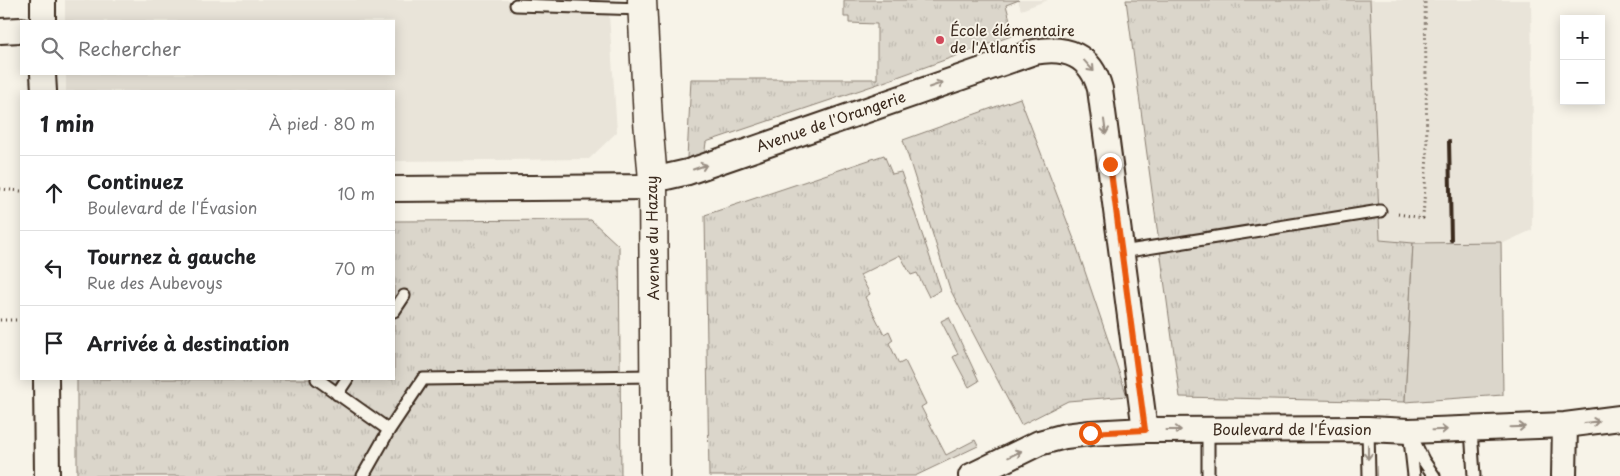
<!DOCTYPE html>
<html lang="fr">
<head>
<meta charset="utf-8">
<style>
	:root { --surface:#fff; --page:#f6f6f6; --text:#202124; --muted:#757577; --line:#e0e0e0 }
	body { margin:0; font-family:"Playpen Sans",sans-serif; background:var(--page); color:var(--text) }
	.controls { position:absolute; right:15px; top:15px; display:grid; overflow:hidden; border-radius:0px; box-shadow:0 2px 12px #0003 }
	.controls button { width:45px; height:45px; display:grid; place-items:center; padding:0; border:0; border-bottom:1px solid var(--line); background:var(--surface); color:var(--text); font:25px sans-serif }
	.stop { position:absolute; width:15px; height:15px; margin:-11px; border:4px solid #ea580c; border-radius:50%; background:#fff }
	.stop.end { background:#ea580c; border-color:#fff; box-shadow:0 1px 5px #0008 }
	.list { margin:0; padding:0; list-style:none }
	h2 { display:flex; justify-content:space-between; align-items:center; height:65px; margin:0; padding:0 20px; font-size:21px }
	h2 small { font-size:16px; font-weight:400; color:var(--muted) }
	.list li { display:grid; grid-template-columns:32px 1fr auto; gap:15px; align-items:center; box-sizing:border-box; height:75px; padding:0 20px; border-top:1px solid var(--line) }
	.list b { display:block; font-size:19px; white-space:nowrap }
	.list p { margin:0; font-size:16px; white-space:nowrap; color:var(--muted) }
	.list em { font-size:16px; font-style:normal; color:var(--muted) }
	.icon { flex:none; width:28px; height:28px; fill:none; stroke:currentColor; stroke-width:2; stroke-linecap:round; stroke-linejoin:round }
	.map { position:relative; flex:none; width:1620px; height:476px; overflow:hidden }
	.search { position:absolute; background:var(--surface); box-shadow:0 2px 12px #0003; left:20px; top:20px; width:375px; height:55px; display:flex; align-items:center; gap:12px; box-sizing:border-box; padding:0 18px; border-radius:0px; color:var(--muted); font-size:19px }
	.panel { position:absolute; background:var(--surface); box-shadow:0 2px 12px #0003; left:20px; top:90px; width:375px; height:290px; border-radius:0px }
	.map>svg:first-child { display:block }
	.built { fill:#e9e4d9 }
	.grass { fill:url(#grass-tufts); stroke:#8b8074 }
	.green { fill:#dbd6cb; stroke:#8b8074 }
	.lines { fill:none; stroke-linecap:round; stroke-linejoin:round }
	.service-casing { stroke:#3b2a1e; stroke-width:15 }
	.minor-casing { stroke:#3b2a1e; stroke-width:28 }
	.tertiary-casing { stroke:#3b2a1e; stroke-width:31 }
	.path { stroke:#3b2a1e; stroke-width:3; stroke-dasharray:1 4; stroke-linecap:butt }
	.service { stroke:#f7f3e8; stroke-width:11 }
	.minor { stroke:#f7f3e8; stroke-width:24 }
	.tertiary { stroke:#f7f3e8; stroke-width:28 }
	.rail { stroke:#3b2a1e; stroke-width:4 }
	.oneway { stroke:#998e83 }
	.route { stroke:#ea580c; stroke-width:6 }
	.poi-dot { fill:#d1495b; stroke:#f7f3e8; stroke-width:2 }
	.labels { text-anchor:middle; stroke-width:4; stroke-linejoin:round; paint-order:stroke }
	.poi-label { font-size:15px; fill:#3b2a1e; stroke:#f7f3e8; text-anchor:start }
	.street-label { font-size:15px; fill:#3b2a1e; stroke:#f7f3e8 }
</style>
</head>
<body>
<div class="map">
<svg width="1620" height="476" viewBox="0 0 1620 476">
	<defs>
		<pattern id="grass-tufts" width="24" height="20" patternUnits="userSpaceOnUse" patternTransform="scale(1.25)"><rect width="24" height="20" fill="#dbd6cb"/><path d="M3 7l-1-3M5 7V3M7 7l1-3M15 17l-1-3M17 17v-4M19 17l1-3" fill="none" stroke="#bdb8ae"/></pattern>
	</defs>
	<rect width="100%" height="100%" fill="#f7f3e8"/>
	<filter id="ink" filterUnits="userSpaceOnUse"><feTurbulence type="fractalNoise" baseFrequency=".02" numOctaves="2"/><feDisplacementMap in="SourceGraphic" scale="10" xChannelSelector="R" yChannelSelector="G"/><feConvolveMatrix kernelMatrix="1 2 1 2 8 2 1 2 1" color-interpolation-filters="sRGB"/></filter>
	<g filter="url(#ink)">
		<path class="built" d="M65 0H608L617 132 589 159 394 161V91H66V74H394V21H65Z
			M1018 0H1048L1021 10Z
			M1370 0H1531L1533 131 1532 230 1506 242H1501L1503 395 1405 402 1413 243 1380 240Z"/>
		<path class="grass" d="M844 0H1019L1006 5 1014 35 878 84 706 142 704 158H687L691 79H877V24L849 23V17H844Z
			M1126 0H1370L1380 240 1413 243 1405 402 1180 397Z
			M1020 98 1075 242 1127 396 1068 401 1021 425 950 289 903 140Z
			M884 155 892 174 901 172 941 290 929 297 917 273 911 275 900 255 860 275 870 294 865 297 884 334 889 331 893 340 889 343 899 364 905 361 926 404 921 407 946 455 975 440 978 446 915 476H709L705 215Z
			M591 220 619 246 621 476H77V379H394V221Z
			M949 317 979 381 969 387 953 357 958 354 941 321Z"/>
		<path class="green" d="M1501 242 1503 395 1405 402 1413 243Z"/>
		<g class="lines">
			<defs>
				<path id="service" d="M516 5 642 9
					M1122 252 1380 211
					M394 311 404 296
					M317 379 389 430
					M337 394 347 379
					M1368 429 1369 476
					M1471 429 1474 476
					M1208 430V476
					M1409 431 1423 460 1434 476
					M1410 440 1414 476
					M363 476 389 430 423 379 654 376"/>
				<path id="minor" d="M43 0V21
					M0 31 21 30
					M43 74 44 91
					M653 180 688 172 1034 52C1066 46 1091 55 1100 89L1145 430
					M394 189 652 187
					M46 379 47 476
					M971 476 1039 443 1065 436 1090 433 1145 430 1368 429 1409 431 1565 425 1620 418
					M1564 476 1565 425"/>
				<path id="tertiary" d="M642 0 648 121 653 180 655 476"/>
			</defs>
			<use href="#service" class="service-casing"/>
			<use href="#minor" class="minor-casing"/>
			<use href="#tertiary" class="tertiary-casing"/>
			<path class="path" d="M0 189 21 191
				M1398 214 1423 218 1427 155 1425 0
				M0 320H21"/>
			<use href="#service" class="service"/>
			<use href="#minor" class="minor"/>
			<use href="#tertiary" class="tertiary"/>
			<path class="rail" d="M1449 141 1451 240"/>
		</g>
		<defs><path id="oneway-shaft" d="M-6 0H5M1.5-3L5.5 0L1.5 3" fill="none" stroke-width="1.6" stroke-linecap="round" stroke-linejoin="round" transform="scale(1.25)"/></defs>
		<g class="oneway">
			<use href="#oneway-shaft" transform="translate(1089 66) rotate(48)"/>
			<use href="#oneway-shaft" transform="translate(936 85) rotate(-19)"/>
			<use href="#oneway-shaft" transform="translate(1105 127) rotate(82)"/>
			<use href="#oneway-shaft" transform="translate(700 167) rotate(-19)"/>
			<use href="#oneway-shaft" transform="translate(1592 422) rotate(-7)"/>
			<use href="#oneway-shaft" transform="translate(1518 427) rotate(-2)"/>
			<use href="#oneway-shaft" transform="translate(1174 430)"/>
			<use href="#oneway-shaft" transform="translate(1440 430) rotate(-2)"/>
			<use href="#oneway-shaft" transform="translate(1368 452) rotate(90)"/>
			<use href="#oneway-shaft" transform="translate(1015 454) rotate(-26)"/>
		</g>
	</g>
	<g class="lines" filter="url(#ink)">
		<path class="route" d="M1090 433 1145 430 1110 164"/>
	</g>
	<circle class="poi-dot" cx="940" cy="40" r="5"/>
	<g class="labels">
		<g class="poi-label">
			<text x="950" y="36">École élémentaire<tspan x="950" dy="17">de l'Atlantis</tspan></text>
		</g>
		<g class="street-label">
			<text transform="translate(831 122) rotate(-19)" y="5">Avenue de l'Orangerie</text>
			<text transform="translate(653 238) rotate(-91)" y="5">Avenue du Hazay</text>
			<text x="1292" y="435">Boulevard de l'Évasion</text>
		</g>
	</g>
</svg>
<div class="controls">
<button>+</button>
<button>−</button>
</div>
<div class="stop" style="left:1090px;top:433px"></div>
<div class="stop end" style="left:1110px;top:164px"></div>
<div class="search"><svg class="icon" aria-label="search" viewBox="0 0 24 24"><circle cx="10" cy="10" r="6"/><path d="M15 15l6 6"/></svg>Rechercher</div>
<section class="panel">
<h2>1 min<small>À pied · 80 m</small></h2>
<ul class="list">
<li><svg class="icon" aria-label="ahead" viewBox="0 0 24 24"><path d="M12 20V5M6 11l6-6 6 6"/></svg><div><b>Continuez</b><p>Boulevard de l'Évasion</p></div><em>10 m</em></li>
<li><svg class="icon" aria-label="left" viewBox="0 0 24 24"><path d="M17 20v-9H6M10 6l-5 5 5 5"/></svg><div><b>Tournez à gauche</b><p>Rue des Aubevoys</p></div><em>70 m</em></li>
<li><svg class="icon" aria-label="arrive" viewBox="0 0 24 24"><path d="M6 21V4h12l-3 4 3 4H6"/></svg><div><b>Arrivée à destination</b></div></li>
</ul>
</section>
</div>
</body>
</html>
